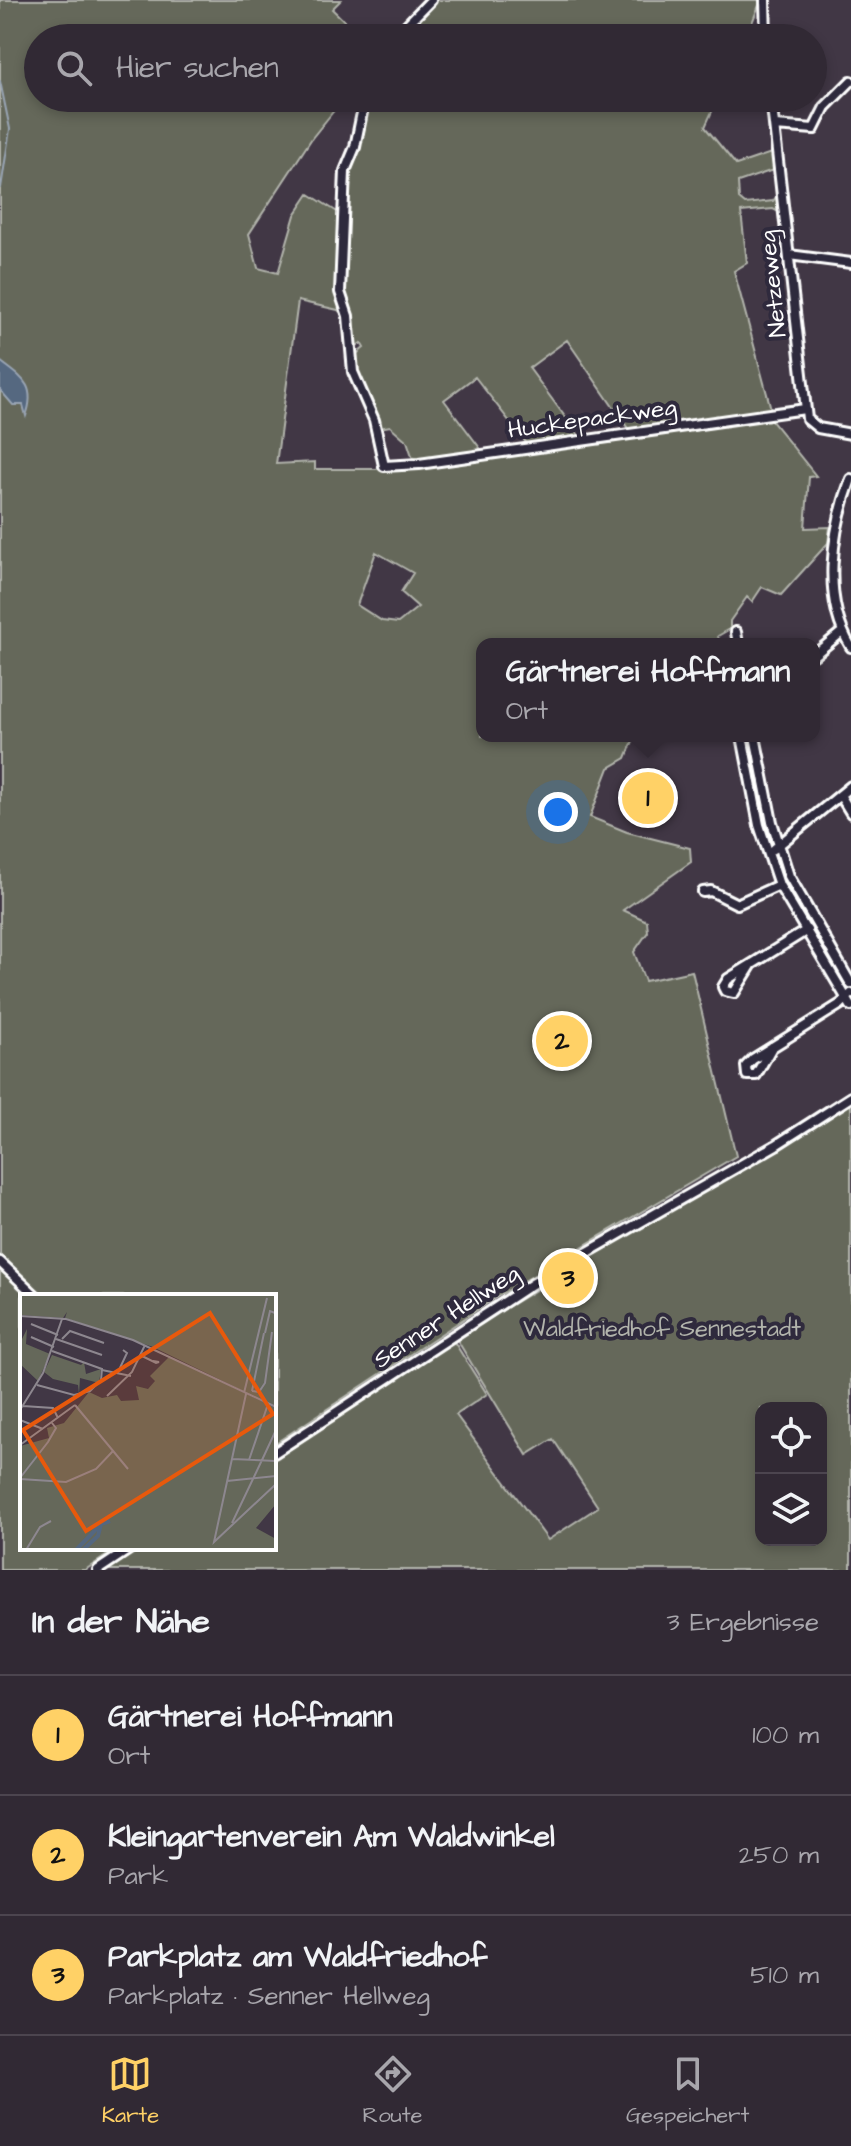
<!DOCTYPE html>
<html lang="de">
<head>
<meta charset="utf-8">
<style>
	:root { --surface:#312934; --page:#39313c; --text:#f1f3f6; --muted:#a8a6ac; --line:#4c454f; --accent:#ffd166 }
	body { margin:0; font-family:"Architects Daughter",sans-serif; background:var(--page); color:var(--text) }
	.controls { position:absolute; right:24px; bottom:24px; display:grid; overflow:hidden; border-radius:16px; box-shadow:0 4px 12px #0003 }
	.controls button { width:72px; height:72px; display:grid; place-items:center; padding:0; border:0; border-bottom:2px solid var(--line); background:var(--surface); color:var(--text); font:40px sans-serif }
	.you { position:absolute; left:558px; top:812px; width:28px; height:28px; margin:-20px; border:6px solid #fff; border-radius:50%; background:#1a73e8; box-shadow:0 0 0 12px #1a73e833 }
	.badge { display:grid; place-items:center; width:52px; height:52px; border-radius:50%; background:var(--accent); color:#111; font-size:26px; font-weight:700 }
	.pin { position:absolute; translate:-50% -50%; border:4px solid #fff; box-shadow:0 2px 8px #0006 }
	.popup { position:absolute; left:476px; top:638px; width:344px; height:104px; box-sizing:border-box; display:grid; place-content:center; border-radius:16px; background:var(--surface); filter:drop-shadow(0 2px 6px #0005); font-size:26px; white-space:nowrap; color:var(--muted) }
	.popup b { font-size:30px; color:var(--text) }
	.popup::after { content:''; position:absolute; left:50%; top:100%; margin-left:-16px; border:16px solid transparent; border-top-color:var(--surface) }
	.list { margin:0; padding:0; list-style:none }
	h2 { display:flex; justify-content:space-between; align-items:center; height:104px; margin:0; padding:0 32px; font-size:34px }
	h2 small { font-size:26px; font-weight:400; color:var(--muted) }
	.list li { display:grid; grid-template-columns:52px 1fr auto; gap:24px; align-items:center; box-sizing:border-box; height:120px; padding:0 32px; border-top:2px solid var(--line) }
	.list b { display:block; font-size:30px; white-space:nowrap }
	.list p { margin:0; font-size:26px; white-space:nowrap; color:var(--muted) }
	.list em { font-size:26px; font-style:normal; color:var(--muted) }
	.icon { flex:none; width:44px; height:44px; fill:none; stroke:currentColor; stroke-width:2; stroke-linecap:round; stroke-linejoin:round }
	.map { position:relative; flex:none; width:851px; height:1570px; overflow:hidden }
	.search { position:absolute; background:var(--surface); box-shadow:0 4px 12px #0003; left:24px; right:24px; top:24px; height:88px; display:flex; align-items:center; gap:20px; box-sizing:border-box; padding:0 28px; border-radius:44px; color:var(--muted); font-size:30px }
	.sheet { height:464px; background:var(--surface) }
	nav { display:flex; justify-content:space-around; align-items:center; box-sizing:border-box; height:112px; border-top:2px solid var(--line); background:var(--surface); font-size:22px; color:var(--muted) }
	nav a { display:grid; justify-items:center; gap:4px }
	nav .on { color:var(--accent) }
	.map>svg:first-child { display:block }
	.green { fill:#65685a; stroke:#b2b4ac; stroke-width:2; fill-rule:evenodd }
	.water { fill:#546780; stroke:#98a4b3; stroke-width:2 }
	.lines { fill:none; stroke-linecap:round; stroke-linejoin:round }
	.stream { stroke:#98a4b3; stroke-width:2 }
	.minor-casing { stroke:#fff; stroke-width:14 }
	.minor { stroke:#2f2a3d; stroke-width:8 }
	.labels { text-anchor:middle; stroke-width:8; stroke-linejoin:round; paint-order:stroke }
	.street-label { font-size:24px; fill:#fff; stroke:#2f2a3d }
	.park-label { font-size:24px; fill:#b2b4ac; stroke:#2f2a3d }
	.inset-river { fill:none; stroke:#546780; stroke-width:4 }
	.inset-road { fill:none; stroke:#8d878f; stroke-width:2 }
	.view { fill:#e8590c; fill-opacity:0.15; stroke:#e8590c; stroke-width:4 }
	.inset-edge { fill:none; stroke:#fff; stroke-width:4 }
</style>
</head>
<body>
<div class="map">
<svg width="851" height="1570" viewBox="0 0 851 1570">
	<rect width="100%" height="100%" fill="#413745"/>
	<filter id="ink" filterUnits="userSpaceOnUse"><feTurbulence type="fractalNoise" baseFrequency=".0125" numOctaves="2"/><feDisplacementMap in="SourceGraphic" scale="16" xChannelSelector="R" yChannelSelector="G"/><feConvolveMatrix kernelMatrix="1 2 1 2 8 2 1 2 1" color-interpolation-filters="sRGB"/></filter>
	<g filter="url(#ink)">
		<path class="green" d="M0 0H341L332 9 362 38H38V98H344L312 138 249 234 258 268 278 273 295 215 309 194 339 213 362 98H718L705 127 736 165 774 152 776 169 738 182 739 199 745 204 773 201 779 193 781 213 773 209 741 212 747 263 734 271 771 409 768 416 816 476 809 477 805 528 830 527 828 543 781 595 762 587 752 602 747 597 730 621V629L718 636 720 644H482V736H635L626 758 609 768 590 817 627 832 690 848 691 862 623 910 647 921 648 932 634 952 645 981 692 971 736 1156 497 1297 274 1444V1296H38L0 1259ZM298 301 338 310 345 317 348 352 361 343 364 348 354 356 356 373 379 428 390 426 407 441 414 462 376 469H315V462L276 464ZM567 340 629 430 580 437 529 368ZM475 377 527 444 526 445 483 452 444 400ZM376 552 413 573 401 592 418 607 398 623 382 621 357 605Z
			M428 0H761L746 38H388Z
			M745 736H752L763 794 756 795Z
			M765 799 775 845 769 847 757 800Z
			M777 853 810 923 804 927 771 856Z
			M851 1101V1570H105L139 1548H274V1460L453 1340 487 1394 456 1415 548 1540 598 1507 553 1439 527 1455 456 1338ZM761 1408H821V1540H761Z
			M0 1267 30 1296H22V1548H118L85 1570H0Z"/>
		<path class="water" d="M0 361C22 378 37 385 26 416L23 405H13L0 390Z"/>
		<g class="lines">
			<path class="stream" d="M0 81 10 129 1 188"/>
			<defs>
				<path id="minor" d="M765 0 766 38
					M394 38 431 0
					M365 98 355 147 345 171 340 292 348 316 353 372 374 420 384 466 419 464 805 409
					M771 98 807 419 818 428 851 434
					M775 126 814 129 825 107 851 81
					M789 255 851 263
					M851 479C832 530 821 598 851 647
					M736 632 738 644
					M814 655 842 632
					M742 736 759 825 779 885 851 1006
					M755 736 772 822 789 876 851 984
					M840 795 851 813
					M774 849 851 786
					M703 892 711 891 737 904 779 885
					M752 964 734 993 725 991 723 987 728 979 807 930
					M772 1047 756 1075H747L746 1066 753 1059 841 1004 851 994
					M0 1262 36 1296
					M274 1453 532 1284 776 1145 851 1097
					M98 1570 131 1548"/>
			</defs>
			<use href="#minor" class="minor-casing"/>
			<use href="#minor" class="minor"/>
		</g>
	</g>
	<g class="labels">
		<g class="street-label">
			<text transform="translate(772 284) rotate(-96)" y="8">Netzeweg</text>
			<text transform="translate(592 418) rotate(-8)" y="8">Huckepackweg</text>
			<text transform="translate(446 1316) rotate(-33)" y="8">Senner Hellweg</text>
		</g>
		<g class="park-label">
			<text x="662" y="1336">Waldfriedhof Sennestadt</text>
		</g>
	</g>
	<g transform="translate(20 1294)">
		<rect width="256" height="256" fill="#413745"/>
		<path d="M0 0H256V113L133 53 45 24 47 18 43 24 0 21ZM7 35 6 50 30 60 18 87 0 70V49ZM32 61 61 71 64 68 66 80 81 75 79 89 60 84 59 100 58 91 33 85 24 78ZM149 63 256 114V210L236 234 256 245V256H0V152L29 144 27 134 44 129 69 98 82 104 97 101 101 107 119 106 116 92 128 95 135 87 130 82Z" fill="#65685a"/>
		<path class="inset-river" d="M64 255 78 242 81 230 90 227M56 256 88 223"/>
		<path class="inset-road" d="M0 22 46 25 113 46 256 113M11 30 38 41M245 39 250 17 255 19M11 43 34 53M36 45 82 61M42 45 50 37 84 49M120 61 136 69 139 68 133 67M82 76 111 82M98 78 107 59 103 56M17 91 54 101 70 97 81 86 82 75 32 57M232 97 239 98 245 89 252 38M232 97 244 39M224 99 247 4M226 100 194 248 256 190M87 102 112 78 125 51M55 111 108 175M3 112 33 114 38 124M0 116 23 79 42 25M0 126 23 135M0 151 55 111M212 165 256 167M229 166 248 110M242 166 256 136M0 184 28 148 36 134 32 129M0 185 46 188 76 175 93 157M207 187 256 182M212 229 242 166M6 256 20 233 31 227"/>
		<path class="view" d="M190 19 253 120 66 237 3 136Z"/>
		<rect width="256" height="256" class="inset-edge"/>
	</g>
</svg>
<div class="controls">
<button><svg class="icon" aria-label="locate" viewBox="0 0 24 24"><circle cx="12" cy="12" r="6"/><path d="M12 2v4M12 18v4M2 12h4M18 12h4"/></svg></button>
<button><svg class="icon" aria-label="layers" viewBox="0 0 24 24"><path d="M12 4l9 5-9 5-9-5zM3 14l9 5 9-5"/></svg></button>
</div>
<div class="you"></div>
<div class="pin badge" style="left:648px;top:798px">1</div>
<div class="popup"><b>Gärtnerei Hoffmann</b>Ort</div>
<div class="pin badge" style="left:562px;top:1041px">2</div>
<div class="pin badge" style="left:568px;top:1278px">3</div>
<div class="search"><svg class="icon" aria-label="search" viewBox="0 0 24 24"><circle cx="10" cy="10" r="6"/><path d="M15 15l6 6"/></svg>Hier suchen</div>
</div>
<section class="sheet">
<h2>In der Nähe<small>3 Ergebnisse</small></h2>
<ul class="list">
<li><span class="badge">1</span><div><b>Gärtnerei Hoffmann</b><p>Ort</p></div><em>100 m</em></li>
<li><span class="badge">2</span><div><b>Kleingartenverein Am Waldwinkel</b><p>Park</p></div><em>250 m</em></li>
<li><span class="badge">3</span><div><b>Parkplatz am Waldfriedhof</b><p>Parkplatz · Senner Hellweg</p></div><em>510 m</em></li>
</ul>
</section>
<nav>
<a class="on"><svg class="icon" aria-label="map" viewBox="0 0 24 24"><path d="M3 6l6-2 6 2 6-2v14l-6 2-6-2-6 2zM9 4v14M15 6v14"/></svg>Karte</a>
<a><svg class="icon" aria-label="directions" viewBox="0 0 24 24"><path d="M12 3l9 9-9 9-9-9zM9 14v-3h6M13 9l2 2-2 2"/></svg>Route</a>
<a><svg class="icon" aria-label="saved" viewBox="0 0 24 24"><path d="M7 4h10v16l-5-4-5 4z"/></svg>Gespeichert</a>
</nav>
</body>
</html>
